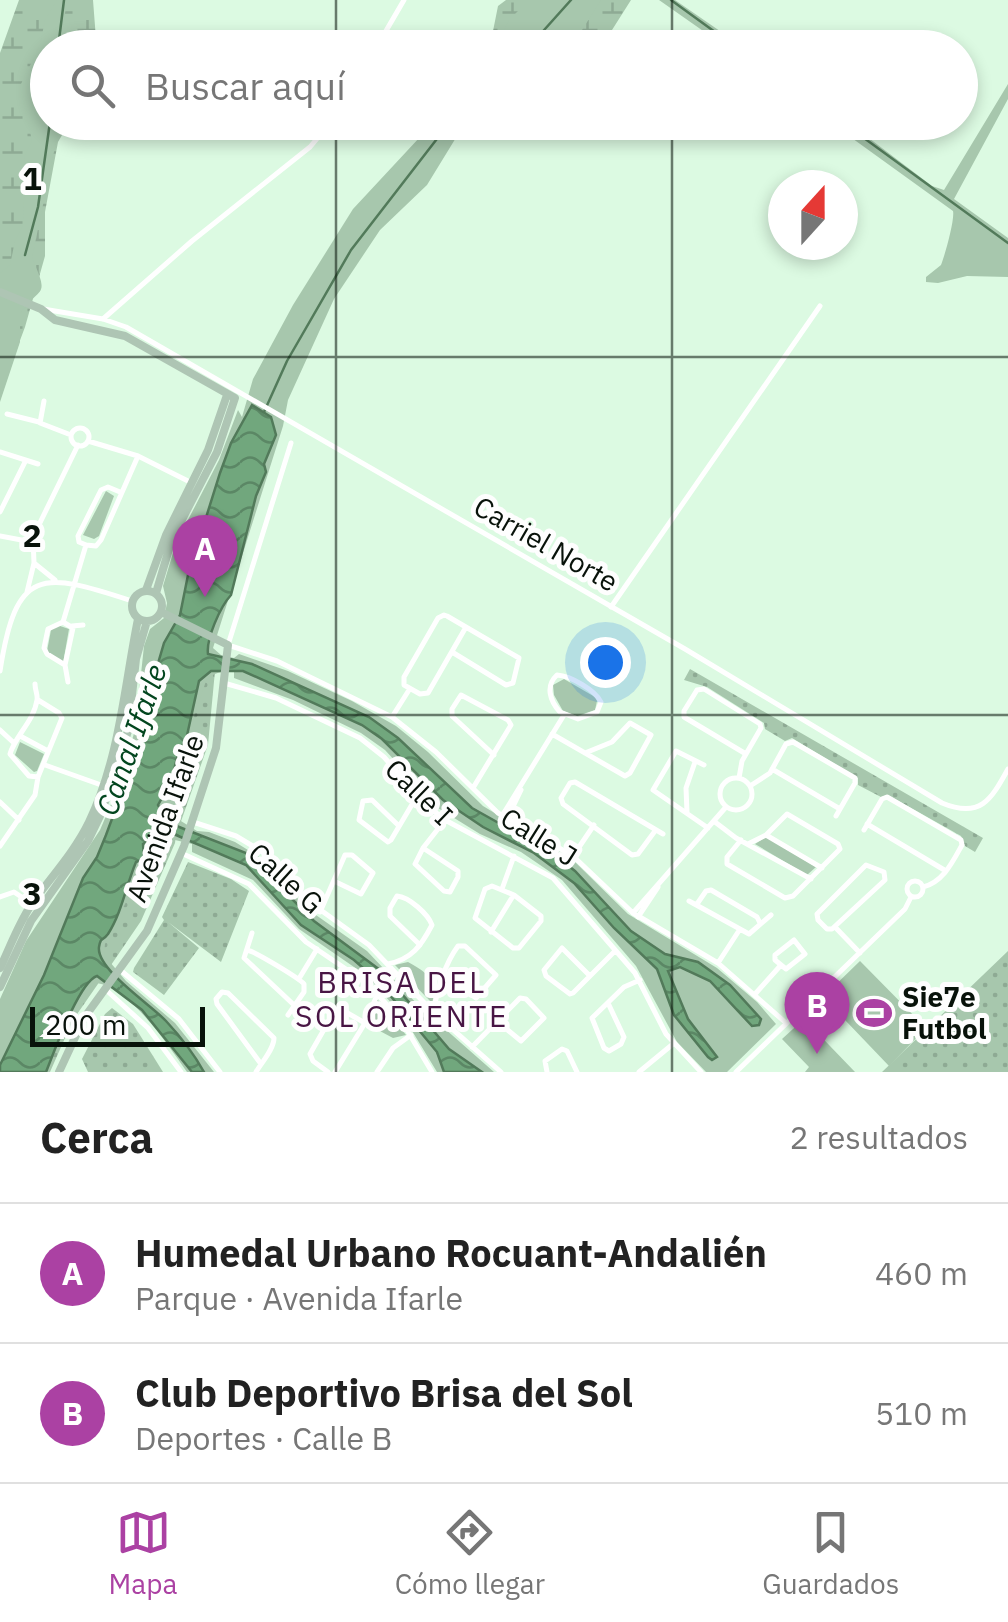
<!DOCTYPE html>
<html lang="es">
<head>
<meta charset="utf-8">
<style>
	:root { --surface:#fff; --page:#f6f6f6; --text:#222; --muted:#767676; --line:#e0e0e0; --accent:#ab41a3 }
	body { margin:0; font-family:"IBM Plex Sans",sans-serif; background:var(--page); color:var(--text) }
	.compass { position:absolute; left:768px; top:170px; width:90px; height:90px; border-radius:50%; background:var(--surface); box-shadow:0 5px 15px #0003; rotate:21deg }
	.scale { position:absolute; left:30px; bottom:25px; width:175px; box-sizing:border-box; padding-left:10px; border:5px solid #08120a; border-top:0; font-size:28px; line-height:35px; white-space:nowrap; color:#08120a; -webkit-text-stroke:8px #fefefe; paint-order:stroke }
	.you { position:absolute; left:605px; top:662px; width:35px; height:35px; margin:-25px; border:8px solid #fff; border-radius:50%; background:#1a73e8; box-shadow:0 0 0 15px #1a73e833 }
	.badge { display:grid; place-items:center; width:65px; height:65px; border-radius:50%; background:var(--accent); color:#fff; font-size:32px; font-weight:700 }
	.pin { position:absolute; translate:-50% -82px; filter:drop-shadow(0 2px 5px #0008) }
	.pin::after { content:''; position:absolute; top:52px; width:35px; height:30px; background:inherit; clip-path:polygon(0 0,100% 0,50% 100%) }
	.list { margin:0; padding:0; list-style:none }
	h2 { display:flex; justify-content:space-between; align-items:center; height:130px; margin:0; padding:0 40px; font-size:42px }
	h2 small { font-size:32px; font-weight:400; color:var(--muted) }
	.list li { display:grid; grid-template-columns:65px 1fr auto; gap:30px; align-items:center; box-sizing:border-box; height:140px; padding:0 40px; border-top:2px solid var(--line) }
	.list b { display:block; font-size:38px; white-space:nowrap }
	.list p { margin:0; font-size:32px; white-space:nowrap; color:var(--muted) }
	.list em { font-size:32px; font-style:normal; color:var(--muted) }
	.icon { flex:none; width:55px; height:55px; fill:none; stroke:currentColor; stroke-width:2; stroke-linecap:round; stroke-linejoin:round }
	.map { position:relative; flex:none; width:1008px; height:1072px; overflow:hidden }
	.search { position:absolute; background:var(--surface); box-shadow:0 5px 15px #0003; left:30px; right:30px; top:30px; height:110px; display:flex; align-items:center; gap:25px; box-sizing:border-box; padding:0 35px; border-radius:55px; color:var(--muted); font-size:38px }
	.sheet { height:410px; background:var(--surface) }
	nav { display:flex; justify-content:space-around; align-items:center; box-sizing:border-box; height:140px; border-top:2px solid var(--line); background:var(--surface); font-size:28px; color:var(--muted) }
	nav a { display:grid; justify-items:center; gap:5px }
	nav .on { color:var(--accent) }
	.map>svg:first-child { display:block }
	.grass { fill:url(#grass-dots) }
	.wetland { fill:url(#wetland-marsh) }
	.park { fill:#a7c7ad }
	.water { fill:url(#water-waves); stroke:#527a5a; stroke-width:2.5 }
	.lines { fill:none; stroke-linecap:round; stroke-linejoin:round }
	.stream { stroke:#527a5a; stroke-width:2.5 }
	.street { stroke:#fff; stroke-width:5 }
	.secondary { stroke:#aec5b4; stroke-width:8 }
	.grid { fill:none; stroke:#08120a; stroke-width:2.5; stroke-opacity:0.55 }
	.labels { text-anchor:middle; stroke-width:10; stroke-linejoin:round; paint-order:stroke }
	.street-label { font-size:28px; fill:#08120a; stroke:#fefefe }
	.poi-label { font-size:28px; font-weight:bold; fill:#08120a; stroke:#fefefe; text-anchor:start }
	.water-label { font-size:30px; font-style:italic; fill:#02451e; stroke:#fefefe }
	.neighbourhood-label { font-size:30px; letter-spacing:2.5px; fill:#481544; stroke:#fefefe }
	.grid-label { font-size:32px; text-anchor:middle; font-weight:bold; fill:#08120a; stroke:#fefefe; stroke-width:10; stroke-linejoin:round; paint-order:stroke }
</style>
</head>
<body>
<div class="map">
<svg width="1008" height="1072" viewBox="0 0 1008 1072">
	<defs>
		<pattern id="grass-dots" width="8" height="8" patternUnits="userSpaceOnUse" patternTransform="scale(2.5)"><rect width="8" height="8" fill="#a7c7ad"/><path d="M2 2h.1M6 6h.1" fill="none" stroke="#8eaa94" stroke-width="1.8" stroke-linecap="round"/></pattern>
		<pattern id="wetland-marsh" width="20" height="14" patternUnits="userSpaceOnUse" patternTransform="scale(2.5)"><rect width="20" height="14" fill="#a7c7ad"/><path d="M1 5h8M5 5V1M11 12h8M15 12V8" fill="none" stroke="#8eaa94"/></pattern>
		<pattern id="water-waves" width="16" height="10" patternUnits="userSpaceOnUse" patternTransform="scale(2.5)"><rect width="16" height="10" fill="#71a77d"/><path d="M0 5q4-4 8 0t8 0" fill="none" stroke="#5b8765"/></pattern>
	</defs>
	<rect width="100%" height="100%" fill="#dcfae2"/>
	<path class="grass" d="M690 669 983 838 975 852 965 846 961 836 888 795 881 797 858 785V778L792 738 785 741 765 729 764 723 707 687 684 680Z
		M215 671 208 745 179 827 166 821 163 792 198 684Z
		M176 835 175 843 141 921 109 968 101 959 100 944 143 844Z
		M188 862 231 879 249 891 221 962 168 922 199 948 164 995 133 972 134 968 164 920 162 917Z
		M1008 951V1072H882Z
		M100 981 73 1020 50 1072H46L54 1048 86 984Z
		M112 1008 133 1024 163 1072H88L82 1059 105 1014Z"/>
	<path class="wetland" d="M19 0H93L96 39 93 47 48 48V122L69 123 58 142 45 212V256L25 327 0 394V53Z
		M506 0H631L612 30 579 47 481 48 492 36 498 6Z"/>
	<path class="park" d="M57 0H67L60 47 48 48V122L60 123 32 258C51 300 39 285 20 314V342L0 402V273L10 265 15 241 24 223 23 202 27 189 22 180 27 172 24 157 32 141 20 86 40 45 45 20Z
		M529 0H601L577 38 563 47H496L509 20Z
		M659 0H675L743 47H726Z
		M1008 84V99L954 199 1008 238V277L967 276 938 283 926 282V277L941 265C945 255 955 219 953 211L831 123H849L932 186 944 190Z
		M433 123H465L427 185 380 230 334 299 288 400 283 426 213 648 221 655 234 658 239 654 288 671 352 701 396 726 428 752 483 806 573 860 628 914 717 968 757 1002 776 1024 727 1072H706L677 1042 636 966 562 880 521 852 480 834 438 808 385 750 361 733 293 700 234 678V671C224 671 212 672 206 681L167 799 168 813 197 831 209 832 235 842 264 860 306 908 367 951 419 1006 494 1072H437L403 1016 367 976 299 929 253 880 192 852V844L175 840 155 844 105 944 104 955 126 981 175 1023 214 1072H187C168 1045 131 989 97 983L86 988 81 997 46 1072H0V999L26 941 100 830 118 788 135 730 144 646 150 629 164 618 167 603 163 586 176 543 219 460 238 410 242 417 253 379 293 305 353 209Z
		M106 491 114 496 99 536 94 539 83 535Z
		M57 625 69 629 63 663 47 651 51 630Z
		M564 679 595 697 597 701 595 710 577 716 563 711 554 695 553 685Z
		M20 742 44 754 37 771 34 772 15 755Z
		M766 837 816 867 807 875 755 844Z
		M860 961 926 1028 889 1066 823 997Z
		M408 962C426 972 439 980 432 1003L395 965Z
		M377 999 406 1035 393 1038 378 1030 372 1015Z
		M804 1019 855 1072H805L809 1067 782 1039Z"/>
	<path class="water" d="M252 405 271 417 276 435 264 464 266 472 256 496 231 595C220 607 206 639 208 654L252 664 369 717 398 738 472 808 552 853 575 871 631 931 665 954 698 962 730 985 761 1019 759 1025 752 1026 710 981 680 967 668 971 688 1019 717 1057 712 1060 708 1057 674 1015 657 969 614 928 574 883 534 853 483 827 443 800 382 739 362 725 243 671H211L199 681 186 740 179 750 173 774 165 781 167 789 158 805 166 821 174 825 246 853 314 921 384 973 449 1049 482 1072H444L437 1052 379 982 354 960 301 925 246 865 176 835C159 831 155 836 143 844L144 859 136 862C126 886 122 912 108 934 102 942 101 936 99 947 96 969 151 1005 166 1021 180 1036 194 1054 204 1072H192L142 1010 97 976C79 982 54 1052 46 1072H0V1065L44 975 83 878 97 857 106 835 125 784 128 763 139 742 140 725 164 643 180 615 188 575 220 473 231 443Z"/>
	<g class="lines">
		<path class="stream" d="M671 0 737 48
			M58 48 64 0
			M528 48 571 0
			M842 122 1008 243
			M25 255 38 207 50 122
			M264 412 287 361 351 250 450 122"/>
		<path class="street" d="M376 48 404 0
			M43 309 103 319 126 327 685 649 942 803C980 819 991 800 1008 769
			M103 319 192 241 310 147 331 122
			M44 401 40 423 71 435
			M7 414 39 422
			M71 437a9 9 0 1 1 18 0a9 9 0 1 1-18 0Z
			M88 441 138 456 192 483
			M291 443 228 645 277 661 392 717 436 752 498 813 573 856 633 913 718 963 786 1023
			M0 452 38 464
			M0 512 25 462
			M0 536 32 542
			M86 545 96 546 101 540 138 456
			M86 545 79 542 78 536 101 490 108 487 120 492
			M34 563 55 580
			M27 592 34 563 33 537 78 445
			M611 607 820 306
			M63 622 86 545
			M63 622 73 628 65 665 68 682
			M63 622 48 629 44 648 47 654 65 665
			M72 626 83 625
			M452 652 506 685 513 683 519 658 447 616 444 615 438 618 404 677V685L420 694 428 693 466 627
			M0 671C16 567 41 571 132 601
			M557 675C571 676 595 690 601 702L597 712 578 719 560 712C550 701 545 686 557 675Z
			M224 683 276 698 360 738 384 757 424 803 445 820 553 878 635 973 666 1034 701 1072
			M35 684C35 690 38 695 37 700 34 721 15 736 10 754L29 776 38 777
			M392 717 409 690
			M0 730 14 743
			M552 734 625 776 630 773 651 735 630 723 612 742 585 753
			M22 737 48 751
			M45 765 104 786
			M704 765 676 751 653 790 708 828
			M772 769 840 809
			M720 794a16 16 0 1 1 32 0a16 16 0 1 1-32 0Z
			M739 778 742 761 761 728 760 724 704 689 697 690 684 711V717L746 754
			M750 786 770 773 786 744 793 742 855 778V783L836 816
			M473 788 511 725 508 720 461 695 452 709V716L494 755
			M0 802 19 820
			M687 812 686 788 695 762
			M502 816 564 715
			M507 819 521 790
			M193 822 236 836 266 854 304 898 369 945 433 1012 501 1072
			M715 822 736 838 811 879
			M867 824 946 871
			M399 826 372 800 363 801 359 820 388 842 391 840 417 796
			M864 830 882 799 887 797 961 840 962 845C952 863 943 882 923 887
			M655 831 638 854 632 855 563 804 561 798 570 783 575 782 663 834
			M766 835 822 868
			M741 840 727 857V864L785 898 793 896 840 849 838 844 787 814 766 835 750 843
			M0 846 35 795 38 777 62 718 59 713 38 700
			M423 848 458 871V877L450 892 444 891 415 864 423 848 445 820
			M181 853 249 884 306 942 368 984 401 1020 432 1072
			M573 856 594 825
			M866 865 884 872 885 880 832 929H827L818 920 817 914Z
			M907 889a8 8 0 1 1 16 0a8 8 0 1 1-16 0Z
			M492 886 514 895 541 916V921L519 948H513L475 918 485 889Z
			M502 889 514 856
			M0 897 14 892 32 904
			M689 901 749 934 771 915
			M697 904 706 891 711 890 757 917 760 923
			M320 912 345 855H352L373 873 361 894 336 882
			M633 913 726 807
			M638 917 658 887
			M835 927 860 953
			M491 932 513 896
			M252 933 244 958 294 1005
			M794 940 805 954 786 969 775 960V955Z
			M247 950C254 951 299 978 304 984V992L288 1015
			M718 963 740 929
			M388 964C412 959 421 946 432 925 428 914 409 897 397 896L390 908V916L420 945
			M119 969 179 1019 220 1072
			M590 976 562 948 544 970 546 976 570 994 573 993C587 979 601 965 615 951
			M300 977 317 949
			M105 989 148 1028 181 1072
			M756 993 781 965
			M608 1003 624 1037 621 1044 609 1051 604 1048 592 1018 624 987 640 980
			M433 1012C438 989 444 965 458 946H465L496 975 476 998 443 975
			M472 1047 520 998 526 999 544 1018 521 1041 498 1022
			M256 1072C262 1062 274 1049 274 1038L228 993 222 992 216 999 217 1004 261 1064
			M328 1072 313 1061 310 1054 334 1012 344 1011 365 1023
			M335 1072 365 1023 378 993
			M377 1072 393 1048 411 1035
			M547 1072 545 1061 562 1049 567 1051 577 1072
			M639 1072 673 1044
			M736 1072 905 909 911 897"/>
		<path class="secondary" d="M0 292 41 309 55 320 125 336 235 398 217 452 172 539 156 593
			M146 590 166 535 208 450 227 395
			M132 606a15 15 0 1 1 30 0a15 15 0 1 1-30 0Z
			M0 968C10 947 18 925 31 905 50 878 74 853 89 822 120 757 124 688 138 619
			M0 987 31 921 88 841 101 814 128 731 136 659 147 621
			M59 1072 84 1018 147 931 184 846 216 748 228 645 161 612"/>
	</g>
	<path class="grid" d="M336 0V48M672 0V48M336 122V1072M672 122V1072M0 357H1008M0 715H1008"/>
	<defs>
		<symbol id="stadium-bare" viewBox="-9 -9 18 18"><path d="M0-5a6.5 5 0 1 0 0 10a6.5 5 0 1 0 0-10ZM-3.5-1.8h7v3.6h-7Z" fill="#ab41a3" stroke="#fefefe" stroke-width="2.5" paint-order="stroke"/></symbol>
	</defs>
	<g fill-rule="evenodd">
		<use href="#stadium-bare" x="849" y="988" width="50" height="50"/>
	</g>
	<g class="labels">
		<g class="street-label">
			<text transform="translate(546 544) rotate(30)" y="10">Carriel Norte</text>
			<text transform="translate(419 792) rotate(44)" y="10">Calle I</text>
			<text transform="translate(165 818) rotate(-70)" y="10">Avenida Ifarle</text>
			<text transform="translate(539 837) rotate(32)" y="10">Calle J</text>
			<text transform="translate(286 878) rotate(42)" y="10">Calle G</text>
		</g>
		<g class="poi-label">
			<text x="902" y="1007">Sie7e<tspan x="902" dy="32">Futbol</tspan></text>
		</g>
		<g class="water-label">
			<text transform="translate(132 740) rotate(-71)" y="10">Canal Ifarle</text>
		</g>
		<g class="neighbourhood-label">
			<text x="402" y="993">BRISA DEL<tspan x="402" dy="34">SOL ORIENTE</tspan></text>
		</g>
	</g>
	<g class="grid-label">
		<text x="32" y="190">1</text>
		<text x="32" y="547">2</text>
		<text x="32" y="905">3</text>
	</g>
</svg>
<svg class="compass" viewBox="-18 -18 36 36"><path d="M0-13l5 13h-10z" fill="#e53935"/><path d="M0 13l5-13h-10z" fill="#767676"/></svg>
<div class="scale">200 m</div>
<div class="you"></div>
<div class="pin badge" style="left:205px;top:597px">A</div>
<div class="pin badge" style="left:817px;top:1054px">B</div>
<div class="search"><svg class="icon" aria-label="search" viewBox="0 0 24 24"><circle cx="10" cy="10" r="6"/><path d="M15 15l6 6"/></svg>Buscar aquí</div>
</div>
<section class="sheet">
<h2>Cerca<small>2 resultados</small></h2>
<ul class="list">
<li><span class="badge">A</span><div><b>Humedal Urbano Rocuant-Andalién</b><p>Parque · Avenida Ifarle</p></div><em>460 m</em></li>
<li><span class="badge">B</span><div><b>Club Deportivo Brisa del Sol</b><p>Deportes · Calle B</p></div><em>510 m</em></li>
</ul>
</section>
<nav>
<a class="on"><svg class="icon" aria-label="map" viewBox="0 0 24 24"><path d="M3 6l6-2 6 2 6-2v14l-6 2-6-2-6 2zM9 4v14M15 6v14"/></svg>Mapa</a>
<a><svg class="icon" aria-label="directions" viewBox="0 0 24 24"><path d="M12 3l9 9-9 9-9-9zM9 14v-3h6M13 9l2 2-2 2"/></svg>Cómo llegar</a>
<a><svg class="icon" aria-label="saved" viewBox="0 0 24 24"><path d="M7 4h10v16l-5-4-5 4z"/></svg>Guardados</a>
</nav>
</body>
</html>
